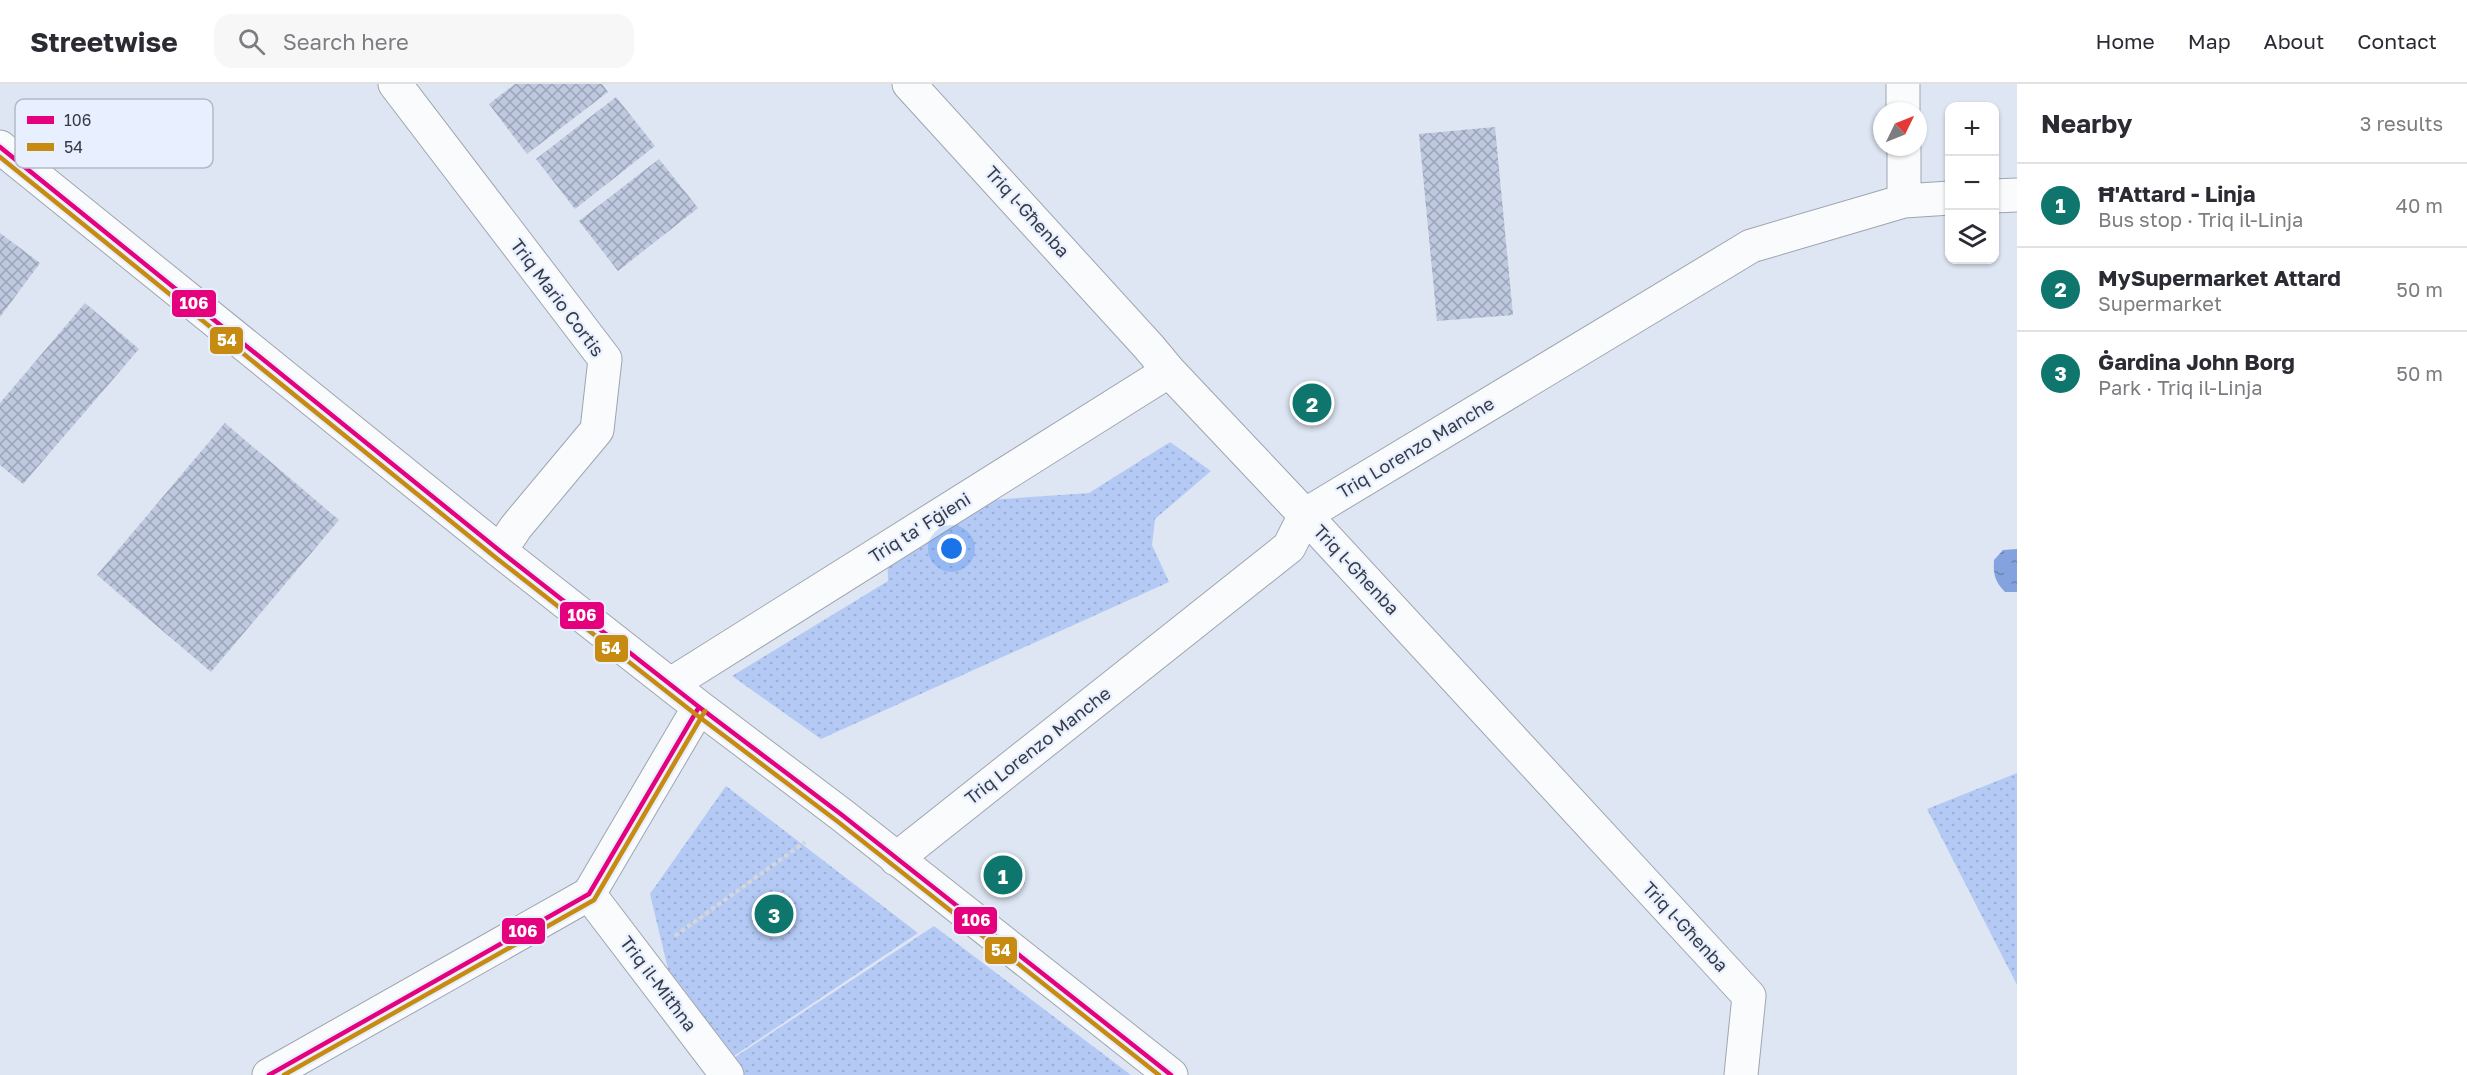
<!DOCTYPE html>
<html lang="en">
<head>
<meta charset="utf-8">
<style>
	:root { --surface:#fff; --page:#f7f7f7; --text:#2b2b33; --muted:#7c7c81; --line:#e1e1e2; --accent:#0f766e }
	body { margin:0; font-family:"Golos Text",sans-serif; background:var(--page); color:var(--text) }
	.controls { position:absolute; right:18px; top:18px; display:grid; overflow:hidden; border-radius:12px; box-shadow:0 2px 4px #0004 }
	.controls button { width:54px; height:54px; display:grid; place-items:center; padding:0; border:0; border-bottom:2px solid var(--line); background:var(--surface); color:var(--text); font:30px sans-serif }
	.compass { position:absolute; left:1873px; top:18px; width:54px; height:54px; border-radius:50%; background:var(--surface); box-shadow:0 2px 4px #0004; rotate:47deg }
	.you { position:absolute; left:952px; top:465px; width:21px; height:21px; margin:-15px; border:4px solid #fff; border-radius:50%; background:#1a73e8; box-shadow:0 0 0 9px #1a73e833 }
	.badge { display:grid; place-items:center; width:39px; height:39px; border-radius:50%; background:var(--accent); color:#fff; font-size:20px; font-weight:700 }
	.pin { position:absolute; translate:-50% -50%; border:3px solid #fff; box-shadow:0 2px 6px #0006 }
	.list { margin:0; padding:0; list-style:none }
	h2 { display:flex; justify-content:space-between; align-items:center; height:78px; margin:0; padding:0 24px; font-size:26px }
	h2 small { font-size:20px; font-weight:400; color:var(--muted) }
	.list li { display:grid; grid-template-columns:39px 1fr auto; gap:18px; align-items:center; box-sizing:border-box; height:84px; padding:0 24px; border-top:2px solid var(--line) }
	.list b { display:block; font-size:22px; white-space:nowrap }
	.list p { margin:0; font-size:20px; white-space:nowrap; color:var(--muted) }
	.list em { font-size:20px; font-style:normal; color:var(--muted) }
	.icon { flex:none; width:33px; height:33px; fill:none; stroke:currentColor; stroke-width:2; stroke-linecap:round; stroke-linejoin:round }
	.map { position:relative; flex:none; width:2017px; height:991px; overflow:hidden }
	header { display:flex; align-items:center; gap:36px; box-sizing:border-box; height:84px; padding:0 30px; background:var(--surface); border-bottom:2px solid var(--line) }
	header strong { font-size:28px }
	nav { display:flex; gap:33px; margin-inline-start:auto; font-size:21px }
	.search { width:420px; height:54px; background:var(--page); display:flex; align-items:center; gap:15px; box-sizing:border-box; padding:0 21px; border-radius:18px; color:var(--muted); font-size:22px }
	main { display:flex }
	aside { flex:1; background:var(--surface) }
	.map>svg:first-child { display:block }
	.grass { fill:url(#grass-dots) }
	.water { fill:url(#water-ripples) }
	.building { fill:url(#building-cross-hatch) }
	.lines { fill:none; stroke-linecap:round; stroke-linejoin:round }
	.minor-casing { stroke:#9fa5af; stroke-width:35 }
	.path { stroke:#d4d6da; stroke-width:4; stroke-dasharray:4.5 3; stroke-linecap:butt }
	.minor { stroke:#fafbfd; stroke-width:33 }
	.bus-1-casing { stroke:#e8f0ff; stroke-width:9 }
	.bus-2-casing { stroke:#e8f0ff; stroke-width:9 }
	.bus-1 { stroke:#e5007d; stroke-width:4.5 }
	.bus-2 { stroke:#c78b11; stroke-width:4.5 }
	.labels { text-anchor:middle; stroke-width:4.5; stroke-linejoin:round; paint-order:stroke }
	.street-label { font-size:18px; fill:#363b45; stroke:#e8f0ff }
	.key { fill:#e8f0ff; stroke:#b3bac7; stroke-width:1.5 }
	.key-label { font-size:16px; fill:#363b45 }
	.line-badge { stroke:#e8f0ff; stroke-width:2 }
	.badge-label { font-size:16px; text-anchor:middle; font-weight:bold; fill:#fff }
</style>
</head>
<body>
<header>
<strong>Streetwise</strong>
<div class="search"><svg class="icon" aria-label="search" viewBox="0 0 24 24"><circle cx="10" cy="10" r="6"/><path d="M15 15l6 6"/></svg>Search here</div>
<nav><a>Home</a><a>Map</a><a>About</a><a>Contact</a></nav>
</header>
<main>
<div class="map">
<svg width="2017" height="991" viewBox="0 0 2017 991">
	<defs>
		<pattern id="grass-dots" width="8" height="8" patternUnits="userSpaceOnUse" patternTransform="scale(1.5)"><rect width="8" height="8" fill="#b4caf5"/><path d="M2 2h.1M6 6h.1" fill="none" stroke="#9baed3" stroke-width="1.8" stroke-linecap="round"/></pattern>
		<pattern id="water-ripples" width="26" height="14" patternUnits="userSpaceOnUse" patternTransform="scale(1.5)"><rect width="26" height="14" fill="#84a2dd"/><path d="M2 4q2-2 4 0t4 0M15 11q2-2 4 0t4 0" fill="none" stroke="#6d85b5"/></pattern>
		<pattern id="building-cross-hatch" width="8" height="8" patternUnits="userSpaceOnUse" patternTransform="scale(1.5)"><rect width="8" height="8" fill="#bec9df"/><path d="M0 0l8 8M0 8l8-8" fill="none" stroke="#9ba4b7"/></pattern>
	</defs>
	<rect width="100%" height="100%" fill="#dee6f3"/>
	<path class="grass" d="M1170 358 1211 387 1155 435 1152 461 1169 498 821 655 732 592 888 497 887 461 974 417 1089 409Z
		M2017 689V901L1927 725Z
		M726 702 918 849 734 972 668 885 650 810Z
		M934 842 1131 991H739L729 977Z"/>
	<path class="water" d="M2017 465V508H2005C1995 498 1993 490 1994 476L2003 466Z"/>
	<path class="building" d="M515 0H602L608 8 527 70 489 20Z
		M616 13 655 62 575 125 536 75Z
		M1495 43 1513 231 1437 237 1419 50Z
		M659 75 698 124 618 187 579 137Z
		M0 149 40 179 0 233Z
		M85 219 139 265 23 400 0 381V319Z
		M225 339 339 436 211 588 97 491Z
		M1012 789 1025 799 1020 806 1007 795Z"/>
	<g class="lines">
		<defs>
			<path id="minor" d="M395 0 605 275 597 346 516 443 500 467
				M909 0 1149 263 1169 287 1305 431 1749 912 1741 991
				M1903 0V27
				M0 63 500 467 699 623 842 731 1171 991
				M1904 63V117
				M1994 112 2017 111
				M671 600 1169 287
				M896 775 1289 463 1305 431 1751 162 1904 117 1950 114
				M589 810 727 991
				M269 991 589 810 699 623"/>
		</defs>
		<use href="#minor" class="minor-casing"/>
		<path class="path" d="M675 852 805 758"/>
		<use href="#minor" class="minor"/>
		<defs>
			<path id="bus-1" d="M0 63 500 467 699 623 842 731 1171 991
				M269 991 589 810 699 623"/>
			<path id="bus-2" d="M0 73 495 473 694 629 837 737 1159 991
				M284 991 594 816 705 627"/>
		</defs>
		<use href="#bus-1" class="bus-1-casing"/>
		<use href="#bus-2" class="bus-2-casing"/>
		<use href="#bus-1" class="bus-1"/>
		<use href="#bus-2" class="bus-2"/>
	</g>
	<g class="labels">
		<g class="street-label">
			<text transform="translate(1027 128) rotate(48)" y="6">Triq l-Għenba</text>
			<text transform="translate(557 214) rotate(53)" y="6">Triq Mario Cortis</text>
			<text transform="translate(1416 364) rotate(-31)" y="6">Triq Lorenzo Manche</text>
			<text transform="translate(920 444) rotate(-32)" y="6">Triq ta' Fġieni</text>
			<text transform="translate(1356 486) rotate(47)" y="6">Triq l-Għenba</text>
			<text transform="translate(1038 662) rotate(-38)" y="6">Triq Lorenzo Manche</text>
			<text transform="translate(1685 843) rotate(47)" y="6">Triq l-Għenba</text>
			<text transform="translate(658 900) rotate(53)" y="6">Triq il-Mitħna</text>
		</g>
	</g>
	<rect x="15" y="15" width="198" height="69" rx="9" class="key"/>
	<rect x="27" y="32" width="27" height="8" fill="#e5007d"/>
	<rect x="27" y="59" width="27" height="8" fill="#c78b11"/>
	<g class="key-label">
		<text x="64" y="42">106</text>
		<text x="64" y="69">54</text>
	</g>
	<g class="line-badge">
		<rect x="171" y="205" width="46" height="29" rx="6" fill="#e5007d"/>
		<rect x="209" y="242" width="35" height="29" rx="6" fill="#c78b11"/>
		<rect x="559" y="517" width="46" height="29" rx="6" fill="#e5007d"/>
		<rect x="594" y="550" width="35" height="29" rx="6" fill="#c78b11"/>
		<rect x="953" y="822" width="45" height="29" rx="6" fill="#e5007d"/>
		<rect x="501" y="833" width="45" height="28" rx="6" fill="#e5007d"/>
		<rect x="984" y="852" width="34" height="29" rx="6" fill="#c78b11"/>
	</g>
	<g class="badge-label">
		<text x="194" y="225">106</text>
		<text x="227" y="262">54</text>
		<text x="582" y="537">106</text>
		<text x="611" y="570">54</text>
		<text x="976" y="842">106</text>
		<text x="523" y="853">106</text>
		<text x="1001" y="872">54</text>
	</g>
</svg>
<div class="controls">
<button>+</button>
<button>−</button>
<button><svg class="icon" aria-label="layers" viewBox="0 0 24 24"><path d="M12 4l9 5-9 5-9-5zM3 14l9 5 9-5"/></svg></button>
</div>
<svg class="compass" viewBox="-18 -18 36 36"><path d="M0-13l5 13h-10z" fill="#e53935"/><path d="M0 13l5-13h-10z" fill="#7c7c81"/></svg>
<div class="you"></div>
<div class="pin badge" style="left:1003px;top:791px">1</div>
<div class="pin badge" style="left:1312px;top:319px">2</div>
<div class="pin badge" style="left:774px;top:830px">3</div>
</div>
<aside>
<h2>Nearby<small>3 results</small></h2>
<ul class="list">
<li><span class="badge">1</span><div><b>Ħ'Attard - Linja</b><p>Bus stop · Triq il-Linja</p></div><em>40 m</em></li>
<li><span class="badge">2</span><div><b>MySupermarket Attard</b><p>Supermarket</p></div><em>50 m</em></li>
<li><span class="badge">3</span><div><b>Ġardina John Borg</b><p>Park · Triq il-Linja</p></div><em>50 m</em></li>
</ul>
</aside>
</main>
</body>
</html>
